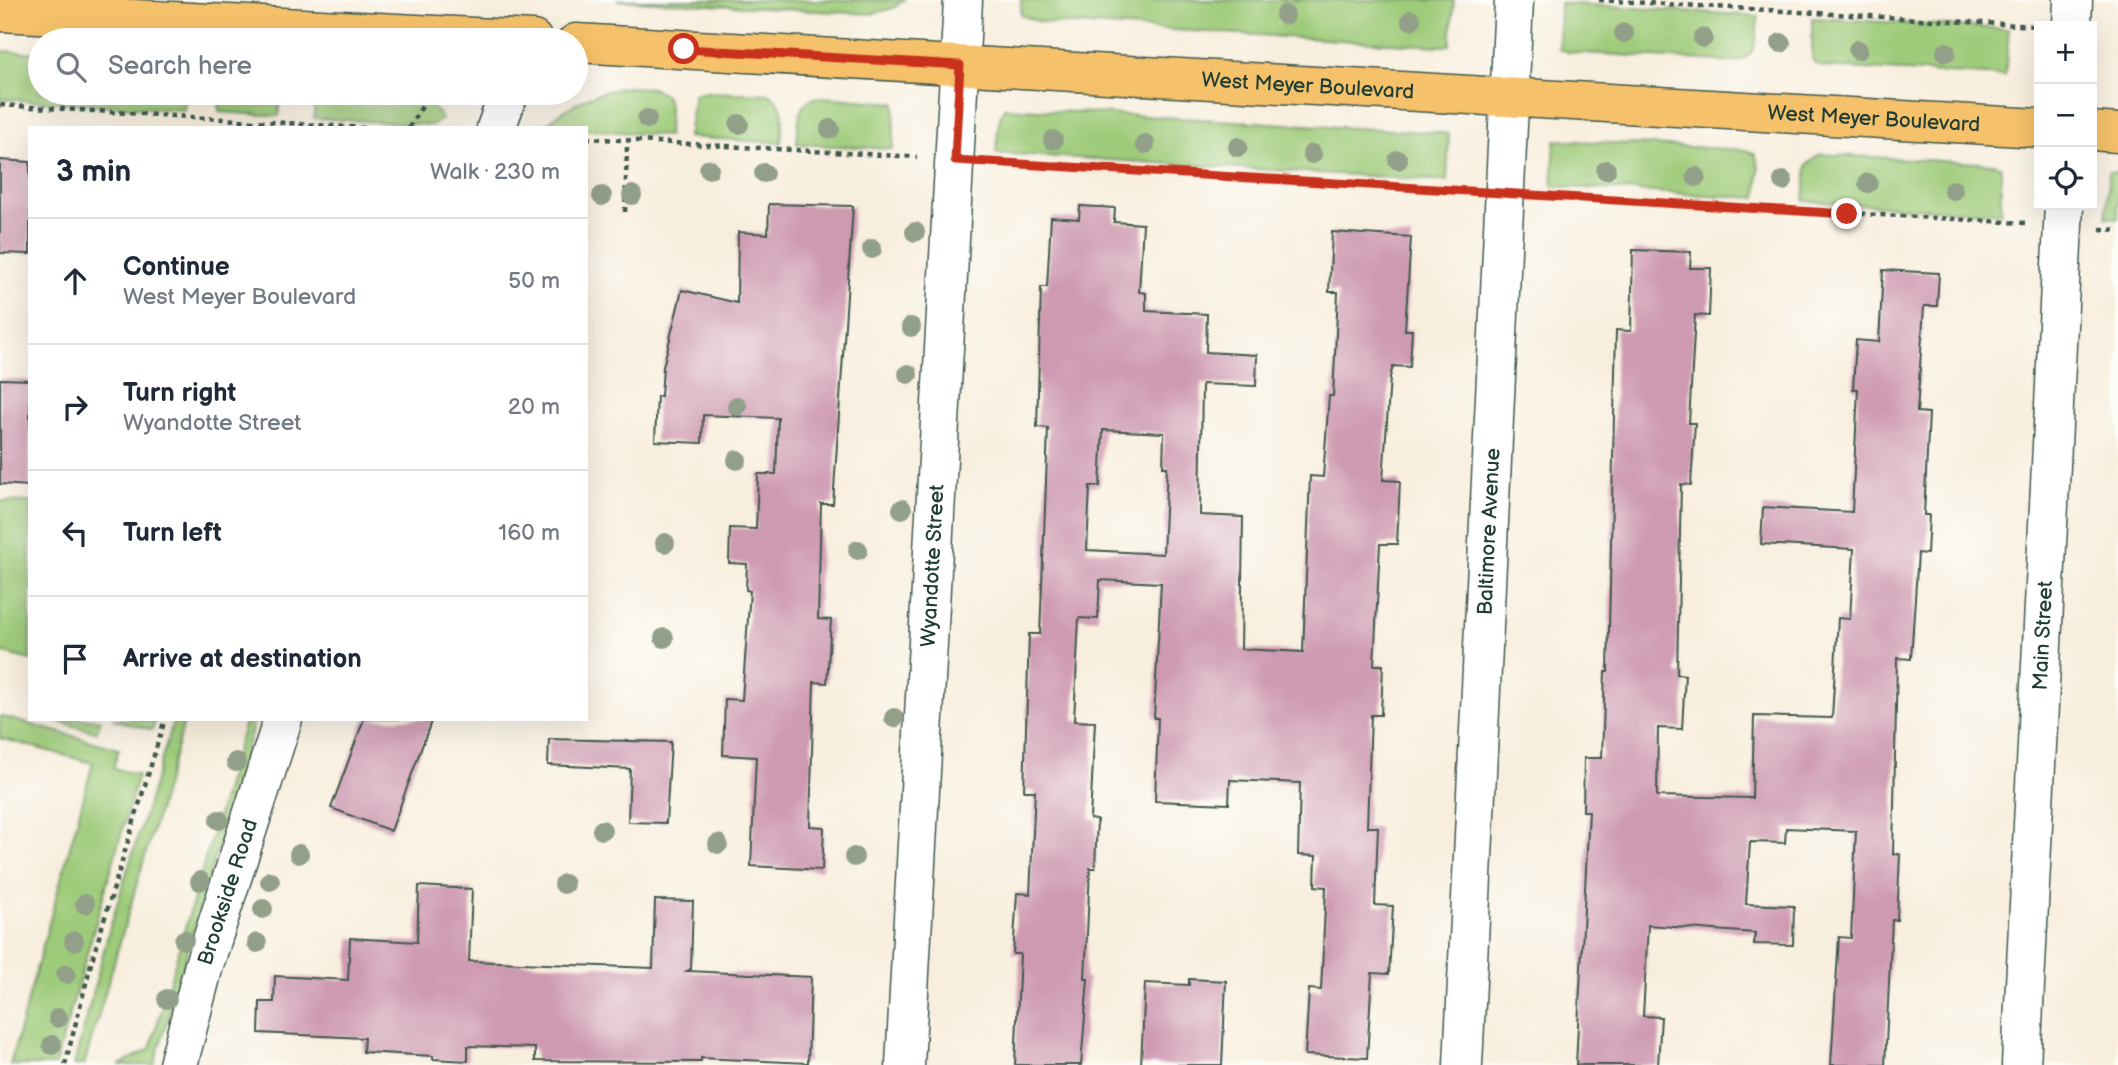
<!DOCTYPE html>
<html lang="en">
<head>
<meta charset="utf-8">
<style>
	:root { --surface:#fff; --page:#f6f6f7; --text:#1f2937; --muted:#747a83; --line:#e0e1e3 }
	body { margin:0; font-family:"Balsamiq Sans",sans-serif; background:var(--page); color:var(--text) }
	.controls { position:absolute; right:21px; top:21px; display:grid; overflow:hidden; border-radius:0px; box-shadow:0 7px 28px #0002 }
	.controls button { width:63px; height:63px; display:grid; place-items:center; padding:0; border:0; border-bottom:2px solid var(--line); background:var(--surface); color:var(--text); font:35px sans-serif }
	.stop { position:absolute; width:21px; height:21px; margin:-16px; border:5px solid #c8321e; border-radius:50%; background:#fff }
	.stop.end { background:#c8321e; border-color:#fff; box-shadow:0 2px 7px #0008 }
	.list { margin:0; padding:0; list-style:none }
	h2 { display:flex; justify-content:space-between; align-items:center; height:91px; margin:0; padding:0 28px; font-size:30px }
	h2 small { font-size:23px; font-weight:400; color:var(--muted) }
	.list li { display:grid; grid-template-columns:46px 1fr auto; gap:21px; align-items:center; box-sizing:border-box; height:126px; padding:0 28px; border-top:2px solid var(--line) }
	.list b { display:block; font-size:26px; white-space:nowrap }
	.list p { margin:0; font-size:23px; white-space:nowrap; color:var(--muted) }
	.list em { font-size:23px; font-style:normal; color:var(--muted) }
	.icon { flex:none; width:38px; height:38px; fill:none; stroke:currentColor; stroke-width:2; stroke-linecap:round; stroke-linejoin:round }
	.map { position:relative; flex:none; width:2118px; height:1065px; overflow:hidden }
	.search { position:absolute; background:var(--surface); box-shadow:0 7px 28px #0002; left:28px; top:28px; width:560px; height:77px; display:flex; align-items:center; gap:18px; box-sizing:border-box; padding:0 24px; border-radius:38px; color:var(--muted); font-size:26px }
	.panel { position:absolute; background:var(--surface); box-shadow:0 7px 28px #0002; left:28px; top:126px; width:560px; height:595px; border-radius:0px }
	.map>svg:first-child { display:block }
	.green { fill:#9ecb79; stroke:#5e8456; stroke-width:2 }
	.building { fill:#ce9ab1; fill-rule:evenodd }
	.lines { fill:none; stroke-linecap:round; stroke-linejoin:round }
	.minor-casing { stroke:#40584d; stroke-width:41 }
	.major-casing { stroke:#40584d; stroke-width:41 }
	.path { stroke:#40584d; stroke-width:4.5; stroke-dasharray:5 5; stroke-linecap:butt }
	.minor { stroke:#fff; stroke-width:38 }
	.major { stroke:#f5c16b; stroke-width:38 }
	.tree { fill:#92a089 }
	.route { stroke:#c8321e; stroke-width:9 }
	.labels { text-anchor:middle; stroke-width:5; stroke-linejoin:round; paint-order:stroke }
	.street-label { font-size:21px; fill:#1f3d34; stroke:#fdfcf7 }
</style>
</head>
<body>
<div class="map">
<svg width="2118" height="1065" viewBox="0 0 2118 1065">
	<rect width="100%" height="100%" fill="#fdfcf7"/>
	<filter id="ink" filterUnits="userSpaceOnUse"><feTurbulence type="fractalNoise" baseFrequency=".0143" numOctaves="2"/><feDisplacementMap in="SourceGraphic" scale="14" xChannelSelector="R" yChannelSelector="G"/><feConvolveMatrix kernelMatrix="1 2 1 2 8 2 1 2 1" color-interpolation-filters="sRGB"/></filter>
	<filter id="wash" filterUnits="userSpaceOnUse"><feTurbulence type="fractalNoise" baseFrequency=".00686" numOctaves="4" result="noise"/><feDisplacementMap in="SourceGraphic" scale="28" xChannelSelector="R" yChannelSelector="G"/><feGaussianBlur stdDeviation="1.57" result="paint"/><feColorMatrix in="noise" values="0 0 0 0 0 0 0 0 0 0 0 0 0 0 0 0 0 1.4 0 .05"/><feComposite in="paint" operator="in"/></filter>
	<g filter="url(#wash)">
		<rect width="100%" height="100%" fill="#f8eedd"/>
		<path class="green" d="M617 0H904L893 8 872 14Z
			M1021 0H1454L1450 45 1440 46 1040 22 1021 15Z
			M1560 3 1758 16C1756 36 1759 55 1737 62L1568 52 1559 49Z
			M1812 18 2009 29 2005 76 1824 67 1815 64 1812 58Z
			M0 51 40 53V93H186L184 110 0 99Z
			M628 87 652 88 665 95 669 106 668 136 544 126C570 104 594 91 628 87Z
			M701 92 769 94C789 105 782 124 781 143L688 137 694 94Z
			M220 93H279V116L219 112Z
			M315 93C355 93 418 79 442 119L433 125 314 118Z
			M821 97 895 103 893 149 797 144C799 123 795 99 821 97Z
			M1004 108 1443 133 1449 134 1447 181 996 153 999 121Z
			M1555 140 1746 150 1755 154 1759 168 1757 198 1552 186Z
			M1820 154 1995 164 2001 167V213L1804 201 1807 165Z
			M2109 172H2118V218L2106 217Z
			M0 501 30 502V660L0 652Z
			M0 716 119 749 113 768 138 775 55 1065H10L93 763 0 738Z
			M50 719H101L96 732Z
			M112 719H155L152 730Z
			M174 719H185L84 1065H74L110 927Z
			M246 719H255L154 1065H119L150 1049Z"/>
		<g id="blocks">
			<path class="building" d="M0 160 30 162V254L0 253Z
				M769 204 853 206 833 504H821L818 619 831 620 827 683 814 682 810 826 824 827 822 870 751 866 756 757 723 755 725 699 742 700 750 591 746 590 747 564 729 563 730 528 756 529 758 474H776L778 418 703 415 702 443 655 441 657 396H661L663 367 682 290 737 303 738 232 768 234Z
				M1080 206 1115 208 1114 222 1143 224 1139 292 1146 293V311L1207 314 1206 352 1257 355 1256 386 1202 384 1200 515 1243 517 1241 649 1303 652 1310 476 1323 477 1329 396H1333L1338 292H1329L1332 232 1411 237 1405 330H1412L1410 367 1393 366 1390 377 1383 480 1400 481 1397 544H1380L1374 665H1383L1381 715H1371L1367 827H1378L1375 905 1393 906 1389 974 1372 973 1367 1058 1305 1055 1309 989 1321 990 1326 887 1315 886 1316 856 1298 855 1300 783 1230 780 1229 804 1155 801 1158 718H1154L1161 583 1100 580 1098 619 1079 618 1074 721 1095 722 1090 819 1097 820 1095 868H1090L1085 979H1088L1081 1065H1015L1020 954H1013L1017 893 1030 894 1035 791H1024L1029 634H1040L1044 535 1048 428 1037 427 1041 287H1047L1051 217 1079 219ZM1103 430 1164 433 1163 467H1167L1163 554 1087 550 1090 486H1100Z
				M1633 250 1691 252 1690 268H1711L1709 316 1695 315 1689 423H1695L1691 485 1681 484 1677 674 1685 675 1682 729 1658 728 1657 796 1752 798 1754 716 1832 718 1838 618 1850 619 1854 549 1761 544 1763 507 1852 512 1858 389H1853L1856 340 1879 342 1883 270 1939 273 1937 306H1924L1917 412 1929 413 1924 515H1929L1927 554 1918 553 1911 659 1897 658 1893 854H1900L1897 920H1892L1885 1065H1831L1839 937 1851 938 1856 831 1786 828 1785 843 1750 842 1746 904 1794 906 1793 945 1754 944 1755 933 1648 925 1643 1016 1661 1017 1658 1065H1576L1589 811H1583L1584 758H1602L1605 672H1608L1616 330 1631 331Z
				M0 379 30 380V486L0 484Z
				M364 719H432L391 831 331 808Z
				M549 739 671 742 666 823 628 822 630 769 548 765Z
				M419 886 472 889 469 961 653 968 655 900 693 901 691 969 687 971 811 977 808 1063 701 1058V1062L535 1061V1048L468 1046V1061L433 1059V1056L363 1052 364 1038 259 1033 260 1002H274L275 976 348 980 350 938 417 942Z
				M1189 979 1226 981 1222 1065H1141L1145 983 1189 985Z"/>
		</g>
	</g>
	<g filter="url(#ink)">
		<use href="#blocks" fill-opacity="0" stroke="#40584d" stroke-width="2"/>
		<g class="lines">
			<defs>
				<g id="minor">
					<path d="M2072 26 2073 0"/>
					<path d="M496 128 509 93"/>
					<path id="s1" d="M178 1065 204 965 283 719"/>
					<path id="s2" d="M905 1065 963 0"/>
					<path id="s3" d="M1463 1065 1514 0"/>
					<path id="s4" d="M2021 1065 2064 205"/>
				</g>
				<g id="major">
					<path d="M0 12 533 40"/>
					<path id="s5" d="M576 43 2039 128"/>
					<path d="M2092 131 2118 133"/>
				</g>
			</defs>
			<use href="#minor" class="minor-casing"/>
			<use href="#major" class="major-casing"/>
			<path class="path" d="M1599 0 2035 26
				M0 105 365 128
				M409 128 430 93
				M586 138 917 157
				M992 162 1469 191
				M1541 196 2025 223
				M625 212 627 147
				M2100 229 2118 230
				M65 1065 92 960 165 719"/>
			<use href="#minor" class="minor"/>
			<use href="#major" class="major"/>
		</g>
		<g class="tree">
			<circle cx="1285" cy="15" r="10"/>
			<circle cx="1411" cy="20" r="10"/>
			<circle cx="1624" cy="33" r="10"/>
			<circle cx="1703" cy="38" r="10"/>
			<circle cx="1781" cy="43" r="10"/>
			<circle cx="1858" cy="50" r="10"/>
			<circle cx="1946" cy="52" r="10"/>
			<circle cx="647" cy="119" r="10"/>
			<circle cx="739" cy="124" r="10"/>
			<circle cx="830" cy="129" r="10"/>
			<circle cx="1053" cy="140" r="10"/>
			<circle cx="1145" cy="144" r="10"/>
			<circle cx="1238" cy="147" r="10"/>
			<circle cx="1312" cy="154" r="10"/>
			<circle cx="1398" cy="160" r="10"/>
			<circle cx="709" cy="169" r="10"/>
			<circle cx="1606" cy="170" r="10"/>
			<circle cx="764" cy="173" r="10"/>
			<circle cx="1696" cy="177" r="10"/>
			<circle cx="1783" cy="181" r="10"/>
			<circle cx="1868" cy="183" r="10"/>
			<circle cx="1953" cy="190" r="10"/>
			<circle cx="632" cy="195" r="10"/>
			<circle cx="602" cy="196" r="10"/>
			<circle cx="915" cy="232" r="10"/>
			<circle cx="872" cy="249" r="10"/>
			<circle cx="911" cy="327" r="10"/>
			<circle cx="908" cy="374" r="10"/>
			<circle cx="737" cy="406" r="10"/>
			<circle cx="737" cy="460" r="10"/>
			<circle cx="902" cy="509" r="10"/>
			<circle cx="665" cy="543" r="10"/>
			<circle cx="858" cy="550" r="10"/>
			<circle cx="664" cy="638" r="10"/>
			<circle cx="894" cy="718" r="10"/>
			<circle cx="236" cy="762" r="10"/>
			<circle cx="219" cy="820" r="10"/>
			<circle cx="602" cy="830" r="10"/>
			<circle cx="718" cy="844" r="10"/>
			<circle cx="299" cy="854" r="10"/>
			<circle cx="854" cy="857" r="10"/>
			<circle cx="200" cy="881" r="10"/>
			<circle cx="270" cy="881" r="10"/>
			<circle cx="564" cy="884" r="10"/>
			<circle cx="85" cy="904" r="10"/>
			<circle cx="263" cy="909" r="10"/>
			<circle cx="184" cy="940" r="10"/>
			<circle cx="74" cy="941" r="10"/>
			<circle cx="257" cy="943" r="10"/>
			<circle cx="66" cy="974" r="10"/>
			<circle cx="167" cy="999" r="10"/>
			<circle cx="58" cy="1018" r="10"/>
			<circle cx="52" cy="1045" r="10"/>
		</g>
	</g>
	<g class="lines" filter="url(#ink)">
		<path class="route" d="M684 49 960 65 955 160 1847 214"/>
	</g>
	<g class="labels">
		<g class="street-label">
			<text dy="7" stroke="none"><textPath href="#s5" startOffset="733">West Meyer Boulevard</textPath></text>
			<text dy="7" stroke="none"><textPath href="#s5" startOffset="1300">West Meyer Boulevard</textPath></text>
			<text dy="7" stroke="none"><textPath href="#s3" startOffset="534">Baltimore Avenue</textPath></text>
			<text dy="7" stroke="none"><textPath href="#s2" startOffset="500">Wyandotte Street</textPath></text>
			<text dy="7" stroke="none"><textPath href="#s4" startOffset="430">Main Street</textPath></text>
			<text dy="7" stroke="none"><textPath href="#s1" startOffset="180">Brookside Road</textPath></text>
		</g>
	</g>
</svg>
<div class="controls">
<button>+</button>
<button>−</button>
<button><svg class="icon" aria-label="locate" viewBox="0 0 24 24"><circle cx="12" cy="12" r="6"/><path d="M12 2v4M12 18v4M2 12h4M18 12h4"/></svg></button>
</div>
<div class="stop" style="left:684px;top:49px"></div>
<div class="stop end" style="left:1847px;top:214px"></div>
<div class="search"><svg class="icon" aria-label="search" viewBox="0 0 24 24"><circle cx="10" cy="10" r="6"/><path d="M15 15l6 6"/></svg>Search here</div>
<section class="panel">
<h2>3 min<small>Walk · 230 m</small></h2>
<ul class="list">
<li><svg class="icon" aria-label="ahead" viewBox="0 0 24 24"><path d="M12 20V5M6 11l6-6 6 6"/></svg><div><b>Continue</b><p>West Meyer Boulevard</p></div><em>50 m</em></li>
<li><svg class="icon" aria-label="right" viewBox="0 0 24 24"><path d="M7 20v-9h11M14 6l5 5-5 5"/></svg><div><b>Turn right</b><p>Wyandotte Street</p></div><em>20 m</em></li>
<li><svg class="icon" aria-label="left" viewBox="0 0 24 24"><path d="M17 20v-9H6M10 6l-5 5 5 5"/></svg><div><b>Turn left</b></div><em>160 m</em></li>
<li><svg class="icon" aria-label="arrive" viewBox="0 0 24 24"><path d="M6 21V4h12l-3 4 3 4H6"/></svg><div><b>Arrive at destination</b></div></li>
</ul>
</section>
</div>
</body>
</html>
